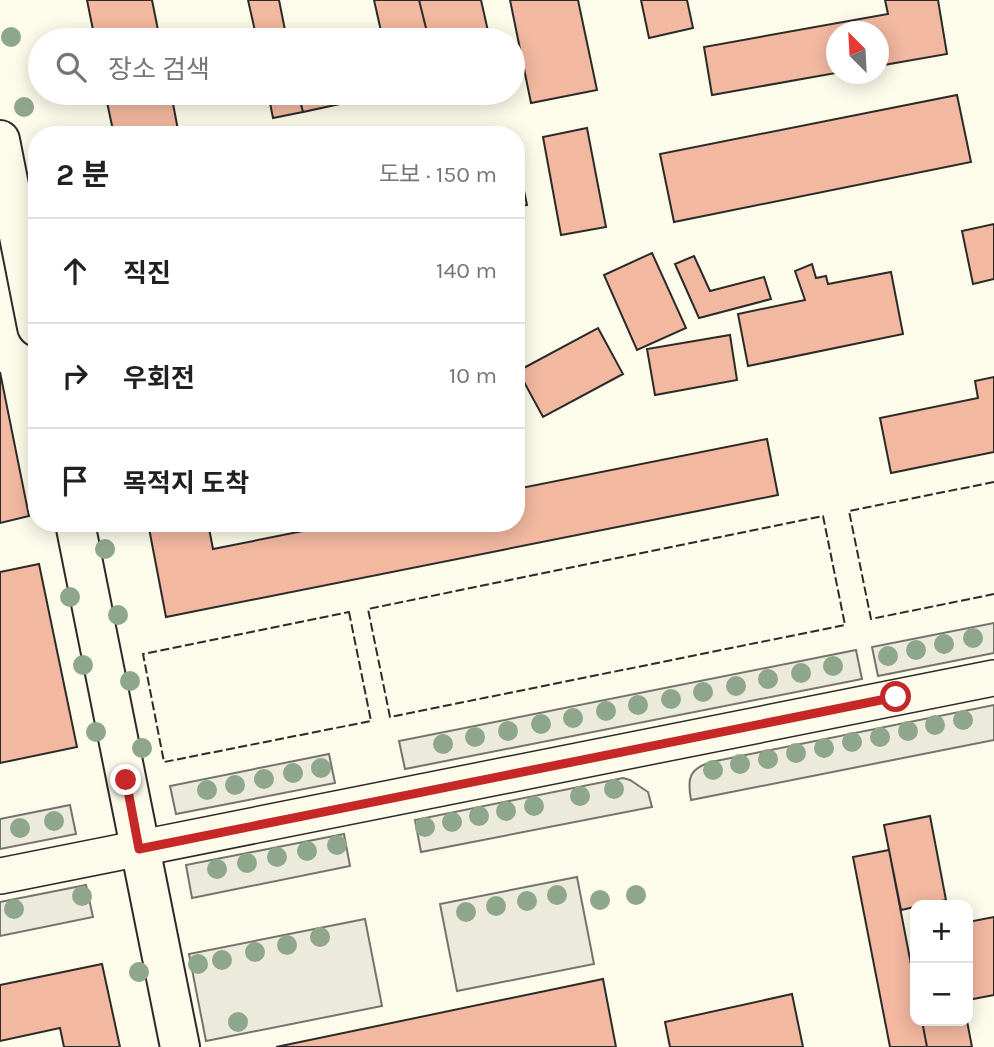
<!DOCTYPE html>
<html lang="ko">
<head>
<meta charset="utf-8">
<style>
	:root { --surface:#fff; --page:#f2f2f2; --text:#202124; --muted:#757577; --line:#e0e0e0 }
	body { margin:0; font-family:Karla,"Noto Sans KR",sans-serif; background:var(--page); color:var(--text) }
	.controls { position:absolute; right:21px; bottom:21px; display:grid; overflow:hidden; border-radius:14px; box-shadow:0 4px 18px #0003 }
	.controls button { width:63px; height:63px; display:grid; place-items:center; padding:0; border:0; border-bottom:2px solid var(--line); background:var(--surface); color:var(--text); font:35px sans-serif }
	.compass { position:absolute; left:826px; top:21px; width:63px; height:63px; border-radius:50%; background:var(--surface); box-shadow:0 4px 18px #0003; rotate:336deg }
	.stop { position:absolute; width:21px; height:21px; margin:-16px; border:5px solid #c62828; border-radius:50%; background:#fff }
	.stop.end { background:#c62828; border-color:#fff; box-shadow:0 2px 7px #0008 }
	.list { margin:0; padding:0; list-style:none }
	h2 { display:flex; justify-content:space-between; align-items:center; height:91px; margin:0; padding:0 28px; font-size:30px }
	h2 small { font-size:23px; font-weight:400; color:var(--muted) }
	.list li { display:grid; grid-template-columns:46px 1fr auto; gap:21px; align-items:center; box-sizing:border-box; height:105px; padding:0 28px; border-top:2px solid var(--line) }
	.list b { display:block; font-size:26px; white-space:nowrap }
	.list em { font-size:23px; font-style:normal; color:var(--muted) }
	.icon { flex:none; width:38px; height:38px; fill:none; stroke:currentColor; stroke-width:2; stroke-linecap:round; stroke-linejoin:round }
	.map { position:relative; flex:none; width:994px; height:1047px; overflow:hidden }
	.search { position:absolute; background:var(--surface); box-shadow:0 4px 18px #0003; left:28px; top:28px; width:497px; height:77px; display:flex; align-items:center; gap:18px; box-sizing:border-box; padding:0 24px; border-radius:38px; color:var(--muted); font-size:26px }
	.panel { position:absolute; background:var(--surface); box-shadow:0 4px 18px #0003; left:28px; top:126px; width:497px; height:406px; border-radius:28px }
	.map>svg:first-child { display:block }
	.green { fill:#ecebdb; stroke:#74746e; stroke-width:2 }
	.building { fill:#f2b8a0; stroke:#2b2b2b; stroke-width:2 }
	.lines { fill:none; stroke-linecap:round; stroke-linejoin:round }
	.street-casing { stroke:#2b2b2b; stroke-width:38 }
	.secondary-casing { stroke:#2b2b2b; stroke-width:42 }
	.street { stroke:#fdfbea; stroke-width:35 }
	.secondary { stroke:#fdfbea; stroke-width:38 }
	.fence { stroke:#2b2b2b; stroke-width:2; stroke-dasharray:9 3.5; stroke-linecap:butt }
	.tree { fill:#8ea78a }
	.route { stroke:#c62828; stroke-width:9 }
</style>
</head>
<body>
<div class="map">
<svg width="994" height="1047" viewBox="0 0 994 1047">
	<rect width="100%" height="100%" fill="#fdfbea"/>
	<path class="green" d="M994 623V653L878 676 872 647Z
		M856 650 862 679 405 769 399 741Z
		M994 705V740L691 800C687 778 689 769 711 762Z
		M329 754 335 783 176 814 170 786Z
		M623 778 630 780 648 792 652 807 421 852 415 820Z
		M70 805 76 834 0 849V819Z
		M344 834 350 866 192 898 186 865Z
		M577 877 594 964 457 991 440 904Z
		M86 885 93 917 0 936V902Z
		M365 919 382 1006 206 1041 189 954Z"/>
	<path class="building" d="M87 0H152L160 40H95Z
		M248 0H279L287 40H257Z
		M374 0H419L429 40H383Z
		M419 0H481L490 40H429Z
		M510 0H578L597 90 531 103Z
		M641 0H687L693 28 649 38Z
		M885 0H938L947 54 878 66V32H836V73L712 95 704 47 888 14Z
		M105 93H171L179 135H114Z
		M268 93H298L303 112 273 118Z
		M298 93H380L381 95 303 112Z
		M957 95 971 162 674 222 660 154Z
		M587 128 606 227 561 235 543 137Z
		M516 152 527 205 516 207Z
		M994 224V279L973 284 962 231Z
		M652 253 686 328 637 350 604 275Z
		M694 256 710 291 764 277 771 299 699 318 675 264Z
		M812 264 816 278 826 276 828 284 891 272 903 334 748 366 738 314 805 300 795 271Z
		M598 328 623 374 543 417 518 371Z
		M730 335 737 380 655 395 647 349Z
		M0 372 29 516 0 523Z
		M994 377V452L891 473 880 418 978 398 975 381Z
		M767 439 778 495 166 617 148 523H208L213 549 343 523H516V489Z
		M39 564 77 747 0 763V572Z
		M930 816 946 900 901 910 884 825Z
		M889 850 915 985V1021H922L927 1047H890L853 857Z
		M994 917V995L968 1000V922Z
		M102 964 120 1047H64L60 1028 0 1041V985Z
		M603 979 616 1047H276Z
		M792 994 803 1047H670L665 1022Z
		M922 1021H967L972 1047H927Z"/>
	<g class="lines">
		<defs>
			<path id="street" d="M0 876 994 678"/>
			<path id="secondary" d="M0 140 37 327
				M75 523 180 1047"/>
		</defs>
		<use href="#street" class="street-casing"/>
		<use href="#secondary" class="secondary-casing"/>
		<use href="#street" class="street"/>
		<use href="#secondary" class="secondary"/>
		<path class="fence" d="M994 482 849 511 871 619 994 594
			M823 516 845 625 390 717 368 609Z
			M349 612 371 721 164 762 143 654Z"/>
	</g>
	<g class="tree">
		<circle cx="11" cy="37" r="10"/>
		<circle cx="24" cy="107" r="10"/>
		<circle cx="105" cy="549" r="10"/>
		<circle cx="70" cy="597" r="10"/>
		<circle cx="118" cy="615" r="10"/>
		<circle cx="973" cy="638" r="10"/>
		<circle cx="944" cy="644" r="10"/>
		<circle cx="916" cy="650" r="10"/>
		<circle cx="888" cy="656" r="10"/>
		<circle cx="83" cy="665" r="10"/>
		<circle cx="833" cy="666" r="10"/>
		<circle cx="801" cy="673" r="10"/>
		<circle cx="768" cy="679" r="10"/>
		<circle cx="130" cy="681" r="10"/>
		<circle cx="736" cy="686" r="10"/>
		<circle cx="703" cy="692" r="10"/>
		<circle cx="671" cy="699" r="10"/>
		<circle cx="638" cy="705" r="10"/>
		<circle cx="606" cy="711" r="10"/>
		<circle cx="573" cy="718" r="10"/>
		<circle cx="963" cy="720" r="10"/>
		<circle cx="541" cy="724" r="10"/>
		<circle cx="935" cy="725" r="10"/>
		<circle cx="508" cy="731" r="10"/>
		<circle cx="908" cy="731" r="10"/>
		<circle cx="96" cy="732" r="10"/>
		<circle cx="475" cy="737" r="10"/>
		<circle cx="880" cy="737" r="10"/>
		<circle cx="852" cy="742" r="10"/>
		<circle cx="443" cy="744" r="10"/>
		<circle cx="142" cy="748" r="10"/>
		<circle cx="824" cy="748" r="10"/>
		<circle cx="796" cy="753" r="10"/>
		<circle cx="768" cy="759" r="10"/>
		<circle cx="740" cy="764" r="10"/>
		<circle cx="321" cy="768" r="10"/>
		<circle cx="713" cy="770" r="10"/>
		<circle cx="293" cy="773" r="10"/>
		<circle cx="264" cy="779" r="10"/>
		<circle cx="235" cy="785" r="10"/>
		<circle cx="614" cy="789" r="10"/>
		<circle cx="207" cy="790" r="10"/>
		<circle cx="580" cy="796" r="10"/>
		<circle cx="534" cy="806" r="10"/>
		<circle cx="506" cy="811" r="10"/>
		<circle cx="479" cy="816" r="10"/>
		<circle cx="54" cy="821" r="10"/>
		<circle cx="452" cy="822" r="10"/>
		<circle cx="425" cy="827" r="10"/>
		<circle cx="20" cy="828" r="10"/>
		<circle cx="337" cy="845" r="10"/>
		<circle cx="307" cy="851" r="10"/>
		<circle cx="277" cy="857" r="10"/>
		<circle cx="247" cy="863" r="10"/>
		<circle cx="217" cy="869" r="10"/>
		<circle cx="557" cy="895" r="10"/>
		<circle cx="636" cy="895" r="10"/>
		<circle cx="82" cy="896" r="10"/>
		<circle cx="600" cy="900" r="10"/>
		<circle cx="527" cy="901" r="10"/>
		<circle cx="496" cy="906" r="10"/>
		<circle cx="14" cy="909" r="10"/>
		<circle cx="466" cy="912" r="10"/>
		<circle cx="320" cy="937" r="10"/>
		<circle cx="287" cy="945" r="10"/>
		<circle cx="255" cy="952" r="10"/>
		<circle cx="222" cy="960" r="10"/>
		<circle cx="198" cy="964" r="10"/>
		<circle cx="139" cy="972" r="10"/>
		<circle cx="238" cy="1022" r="10"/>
	</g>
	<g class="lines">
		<path class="route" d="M126 780 139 849 896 697"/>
	</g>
</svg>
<div class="controls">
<button>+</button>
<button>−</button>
</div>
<svg class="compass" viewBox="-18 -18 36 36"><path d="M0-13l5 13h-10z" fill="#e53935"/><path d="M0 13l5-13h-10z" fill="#757577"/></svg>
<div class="stop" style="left:896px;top:697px"></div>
<div class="stop end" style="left:126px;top:780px"></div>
<div class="search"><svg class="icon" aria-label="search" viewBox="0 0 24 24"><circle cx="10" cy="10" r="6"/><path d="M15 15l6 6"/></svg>장소 검색</div>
<section class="panel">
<h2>2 분<small>도보 · 150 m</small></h2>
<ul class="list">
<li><svg class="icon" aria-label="ahead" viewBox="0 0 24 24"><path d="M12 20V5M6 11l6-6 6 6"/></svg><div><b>직진</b></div><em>140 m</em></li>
<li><svg class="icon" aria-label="right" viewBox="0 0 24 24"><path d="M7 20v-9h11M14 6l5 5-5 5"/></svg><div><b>우회전</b></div><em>10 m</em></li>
<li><svg class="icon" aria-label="arrive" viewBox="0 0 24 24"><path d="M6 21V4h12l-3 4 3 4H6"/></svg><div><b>목적지 도착</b></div></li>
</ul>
</section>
</div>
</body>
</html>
